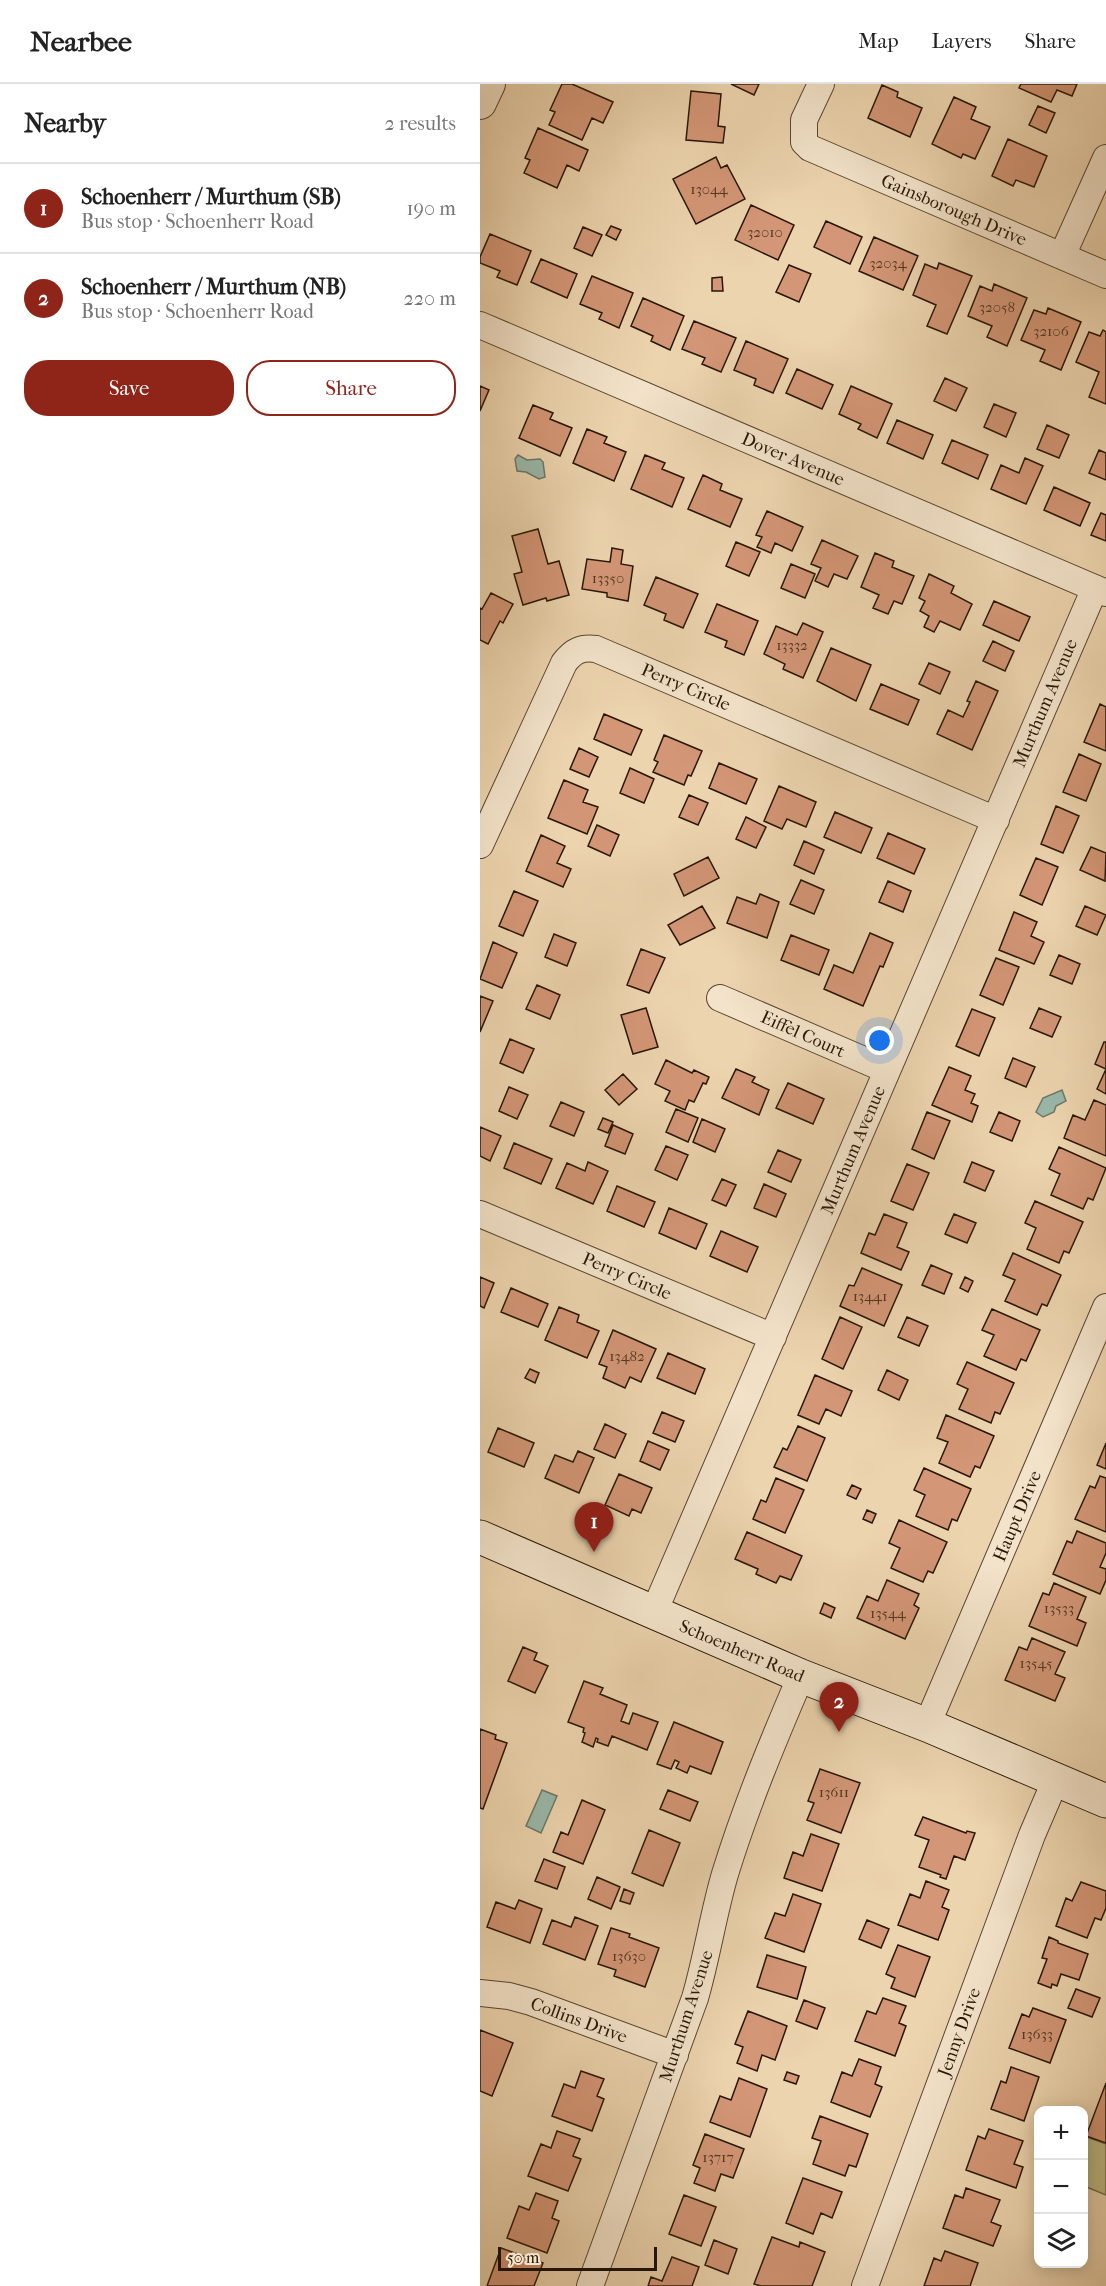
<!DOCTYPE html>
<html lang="en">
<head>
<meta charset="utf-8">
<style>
	:root { --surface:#fff; --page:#f2f2f2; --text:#222; --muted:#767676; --line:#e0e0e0; --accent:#8f2418 }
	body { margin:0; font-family:"IM FELL French Canon",serif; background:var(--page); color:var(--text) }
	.controls { position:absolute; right:18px; bottom:18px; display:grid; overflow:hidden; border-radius:12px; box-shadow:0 3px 15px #0003 }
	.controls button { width:54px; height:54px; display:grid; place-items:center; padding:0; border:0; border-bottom:2px solid var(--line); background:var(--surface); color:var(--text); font:30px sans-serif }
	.scale { position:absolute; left:18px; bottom:15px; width:159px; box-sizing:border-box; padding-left:6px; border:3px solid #281705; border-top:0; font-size:16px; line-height:21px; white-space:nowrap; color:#281705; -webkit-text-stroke:4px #f3e3ca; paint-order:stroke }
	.you { position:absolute; left:400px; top:957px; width:21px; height:21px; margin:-15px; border:4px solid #fff; border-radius:50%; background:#1a73e8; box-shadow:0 0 0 9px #1a73e833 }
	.badge { display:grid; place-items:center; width:39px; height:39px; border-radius:50%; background:var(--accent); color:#fff; font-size:20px; font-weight:700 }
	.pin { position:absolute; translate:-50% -50px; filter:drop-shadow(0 2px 3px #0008) }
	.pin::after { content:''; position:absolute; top:32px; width:21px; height:18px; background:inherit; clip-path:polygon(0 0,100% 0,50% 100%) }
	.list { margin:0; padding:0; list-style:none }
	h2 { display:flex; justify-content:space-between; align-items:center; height:78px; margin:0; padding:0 24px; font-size:26px }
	h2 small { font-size:20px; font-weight:400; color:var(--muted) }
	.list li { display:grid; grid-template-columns:39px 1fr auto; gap:18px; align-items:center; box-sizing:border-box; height:90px; padding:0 24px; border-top:2px solid var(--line) }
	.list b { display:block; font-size:22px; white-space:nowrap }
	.list p { margin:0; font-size:20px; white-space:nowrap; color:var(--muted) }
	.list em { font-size:20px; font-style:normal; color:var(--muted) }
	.actions { display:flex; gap:12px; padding:18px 24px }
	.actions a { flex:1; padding:14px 0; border:2px solid var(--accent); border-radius:24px; text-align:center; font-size:21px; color:var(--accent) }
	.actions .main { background:var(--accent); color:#fff }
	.icon { flex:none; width:33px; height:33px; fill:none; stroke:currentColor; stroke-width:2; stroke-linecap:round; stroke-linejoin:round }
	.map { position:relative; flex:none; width:626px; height:2202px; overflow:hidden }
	header { display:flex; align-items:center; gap:36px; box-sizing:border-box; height:84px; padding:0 30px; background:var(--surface); border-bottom:2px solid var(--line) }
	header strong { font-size:28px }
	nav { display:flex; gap:33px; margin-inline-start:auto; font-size:21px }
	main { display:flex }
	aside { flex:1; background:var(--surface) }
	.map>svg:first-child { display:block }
	.green { fill:#bfbb85; stroke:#746945; stroke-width:1.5 }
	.water { fill:#99b8aa; stroke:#6c7868; stroke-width:1.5 }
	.building { fill:#d39676; stroke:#281705; stroke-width:1.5 }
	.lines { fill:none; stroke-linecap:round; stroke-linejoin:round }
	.minor-casing { stroke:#59462f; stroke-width:28 }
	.tertiary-casing { stroke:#59462f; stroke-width:34 }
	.secondary-casing { stroke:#281705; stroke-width:35 }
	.minor { stroke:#f3e3ca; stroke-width:26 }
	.tertiary { stroke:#f3e3ca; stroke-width:32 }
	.secondary { stroke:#f3e3ca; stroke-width:33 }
	.labels { text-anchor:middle; stroke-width:4.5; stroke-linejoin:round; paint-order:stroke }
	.number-label { font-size:15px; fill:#533721 }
	.street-label { font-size:18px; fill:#281705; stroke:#f3e3ca }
</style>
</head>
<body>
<header>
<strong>Nearbee</strong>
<nav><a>Map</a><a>Layers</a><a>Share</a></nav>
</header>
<main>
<aside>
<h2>Nearby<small>2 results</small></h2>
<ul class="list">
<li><span class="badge">1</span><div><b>Schoenherr / Murthum (SB)</b><p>Bus stop · Schoenherr Road</p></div><em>190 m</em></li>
<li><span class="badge">2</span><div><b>Schoenherr / Murthum (NB)</b><p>Bus stop · Schoenherr Road</p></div><em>220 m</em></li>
</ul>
<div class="actions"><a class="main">Save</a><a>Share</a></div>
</aside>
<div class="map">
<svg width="626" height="2202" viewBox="0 0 626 2202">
	<rect width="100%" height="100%" fill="#ecd4ae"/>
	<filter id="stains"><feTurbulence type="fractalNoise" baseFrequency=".00333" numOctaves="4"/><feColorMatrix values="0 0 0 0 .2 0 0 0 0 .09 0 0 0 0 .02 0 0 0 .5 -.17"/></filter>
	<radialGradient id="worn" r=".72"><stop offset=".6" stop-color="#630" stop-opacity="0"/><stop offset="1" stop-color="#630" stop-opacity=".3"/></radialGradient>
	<path class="green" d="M607 2053 626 2060V2111L604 2102V2063Z"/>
	<path class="water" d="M38 371 47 376 60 375 63 378 65 393 59 395 46 388 37 387 35 375Z
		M582 1006 586 1017 576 1022 574 1028 563 1033 556 1028 563 1014Z
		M62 1706 77 1712 61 1749 46 1742Z"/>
	<path class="building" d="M82 0H92L133 18 123 39 112 34 102 56 69 41 75 28 70 26Z
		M251 0H279L274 11Z
		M541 0H597L592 12 577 6 571 18 539 4Z
		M402 1 418 8 417 13 442 24 430 53 388 34Z
		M211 7 241 10 238 42 245 43 243 59 206 56Z
		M474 13 496 23 491 35 510 43 495 75 483 70 481 74 452 60Z
		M558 22 575 29 566 49 549 41Z
		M58 44 108 66 99 87 87 81 77 104 44 89 50 76 45 74Z
		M528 55 567 72 554 103 536 96 533 102 512 92Z
		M236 73 241 84 247 81 265 115 216 140 193 95Z
		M271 121 314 141 298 176 255 156Z
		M346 137 382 153 370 180 334 163Z
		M131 142 141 146 136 156 126 151Z
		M103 143 122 151 112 172 94 164Z
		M10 150 51 167 37 201 17 193 20 187 0 179V173Z
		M394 153 438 172 423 206 379 187Z
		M61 175 97 190 87 214 51 198Z
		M459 179 492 192 467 250 447 242 456 221 433 211 445 180 457 185Z
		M309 181 331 190 319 218 296 208Z
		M112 192 153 209 139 244 119 235 122 229 100 220Z
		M242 193 243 207H232V194Z
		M514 200 547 214 527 262 507 253 512 242 488 232 500 202 512 207Z
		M163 214 204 232 190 266 171 257 173 252 151 242Z
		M568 224 601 238 581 286 560 277 565 266 541 256 554 226 566 230Z
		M214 237 256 254 241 288 222 280 225 274 202 265Z
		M623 246 626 248V320L609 313 619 288 596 278 609 248 620 252Z
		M266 257 308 275 293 309 274 301 276 295 254 286Z
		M317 285 353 301 342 325 306 309Z
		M465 294 487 304 476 327 454 317Z
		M0 302 9 306 0 327Z
		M371 302 412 320 397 354 378 345 381 340 359 330Z
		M514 320 536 329 526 353 504 343Z
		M53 321 73 329 70 335 92 344 80 372 39 354Z
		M417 336 453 351 443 375 407 359Z
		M567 341 589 351 579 374 557 365Z
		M107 345 127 353 124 359 146 368 134 397 93 379Z
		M472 356 508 371 498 395 462 379Z
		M619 366 626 369V396L609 389Z
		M165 371 185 379 182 385 204 394 192 423 151 405Z
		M545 374 563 382 546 420 511 405 521 381 539 389Z
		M223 391 242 400 240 406 262 415 250 443 208 425Z
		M574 403 610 419 600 442 564 426Z
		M287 427 323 443 312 467 295 459 291 469 277 463 282 453 276 451Z
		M621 429 626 431V457L611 451Z
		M58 445 68 480 79 477 89 511 67 517 66 514 43 521 34 490 42 488 32 452Z
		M342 456 378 472 367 495 354 490 348 503 335 497 341 484 331 480Z
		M256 458 280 468 269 492 246 482Z
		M132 464 143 466 141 480 153 482 148 517 127 513V509L102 505 107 475 130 478Z
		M395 469 414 477 412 483 434 492 422 520 414 517 408 530 393 524 399 511 381 503Z
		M311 480 335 490 325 514 301 504Z
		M449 490 474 502 471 509 492 520 480 546 460 537 454 548 444 543 449 532 440 527 445 517 439 514Z
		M176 493 218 510 203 544 184 536 186 530 164 521Z
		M11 509 33 520 23 539 20 537 8 560 0 556V524L2 525Z
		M514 517 550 533 539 557 503 541Z
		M237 520 278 537 264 571 245 563 247 557 225 548Z
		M323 539 343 548 323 594 303 585 305 580 284 570 296 542 317 551Z
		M513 557 534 567 525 587 503 577Z
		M351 564 391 581 376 617 337 597Z
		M449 579 470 588 460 610 439 600Z
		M496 597 518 607 492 666 457 650 468 626 483 633 490 618 487 617Z
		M401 600 439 616 428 641 390 625Z
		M620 620 626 623V667L604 658Z
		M124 630 162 646 151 671 114 655Z
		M184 651 222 667 211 692 208 691 204 701 173 688 178 678 174 676Z
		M99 664 118 673 109 693 90 685Z
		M599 670 621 680 606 717 583 708Z
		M239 679 277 695 266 720 229 704Z
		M150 684 174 695 164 719 140 709Z
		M84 696 108 706 103 718 118 723 107 750 68 734Z
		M299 702 336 718 326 743 307 735 302 745 284 737Z
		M209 711 228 719 218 741 199 733Z
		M576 722 599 732 583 769 561 760Z
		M355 728 392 744 381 769 344 753Z
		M266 733 286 743 276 764 256 755Z
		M117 741 139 751 130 772 108 762Z
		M408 749 445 765 434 790 397 774Z
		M61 751 85 762 77 779 91 785 83 803 46 787Z
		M324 757 344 766 334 790 314 781Z
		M611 763 626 769 625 797 600 786Z
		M228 773 239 794 204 812 194 790Z
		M556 774 578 783 562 821 540 811Z
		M321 796 344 806 334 830 310 820Z
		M408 797 431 807 423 828 399 818Z
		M34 807 58 817 43 852 19 842Z
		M280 810 299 818 287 854 247 839 257 813 276 820Z
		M222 822 235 844 200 861 188 841Z
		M605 822 626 831 617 851 596 842Z
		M534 828 557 838 551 852 564 858 554 880 519 866Z
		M390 849 413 859 403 883 400 882 383 922 344 905 354 881 373 889Z
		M74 850 96 859 87 882 65 873Z
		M311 851 349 866 339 891 301 876Z
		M13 858 37 869 22 904 0 895Z
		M161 865 185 874 169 909 147 901Z
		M579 871 600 880 592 900 570 891Z
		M516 874 539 883 523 921 500 911Z
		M57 901 80 911 70 935 46 925Z
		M0 912 13 917 0 948Z
		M166 924 178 963 153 970 141 931Z
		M559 924 581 933 572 953 550 944Z
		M492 925 515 934 499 972 476 962Z
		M30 955 54 965 43 989 20 979Z
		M624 958H626V1010L617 1005 626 985 615 980Z
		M533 974 555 983 546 1003 525 994Z
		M186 976 212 989 214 986 229 993 226 1000 223 999 214 1018 209 1016 205 1026 185 1017 190 1007 175 1000Z
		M469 983 491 992 485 1006 495 1010 491 1019 498 1022 492 1038 452 1021Z
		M256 985 275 993 272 998 289 1006 279 1031 242 1014Z
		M143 990 157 1005 139 1021 125 1006Z
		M308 999 344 1015 333 1040 296 1024Z
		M29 1003 48 1011 37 1035 19 1027Z
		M614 1016 626 1021V1072L584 1054 593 1031 605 1036Z
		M81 1018 104 1028 94 1052 70 1042Z
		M196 1025 218 1034 208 1058 186 1048Z
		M447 1028 470 1037 454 1075 432 1065Z
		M519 1028 540 1037 532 1057 510 1048Z
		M123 1034 133 1038 128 1049 118 1045Z
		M222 1035 245 1045 235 1068 213 1058Z
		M133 1041 153 1050 145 1070 125 1062Z
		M0 1043 21 1052 10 1077 0 1072Z
		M34 1059 72 1075 61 1100 24 1084Z
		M186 1062 208 1071 197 1096 175 1086Z
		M579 1063 626 1084 613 1116 608 1114 603 1125 571 1111 580 1090 569 1085Z
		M298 1066 321 1076 311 1098 288 1088Z
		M108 1078 128 1087 113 1120 76 1104 87 1079 105 1087Z
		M492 1078 514 1087 505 1107 484 1098Z
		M427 1080 449 1089 433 1126 411 1117Z
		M242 1095 256 1101 246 1122 232 1116Z
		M284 1100 306 1110 296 1133 274 1124Z
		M137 1102 175 1118 164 1143 127 1127Z
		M555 1117 603 1138 589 1169 584 1167 579 1179 547 1165 556 1144 545 1139Z
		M189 1124 227 1140 216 1165 179 1149Z
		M404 1130 427 1139 417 1163 429 1168 421 1186 381 1169 389 1149 395 1151Z
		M474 1130 496 1139 487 1159 465 1150Z
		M241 1147 278 1163 267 1188 230 1172Z
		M533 1169 581 1191 567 1222 562 1220 557 1231 525 1217 535 1196 523 1191Z
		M451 1181 472 1190 464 1210 442 1201Z
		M382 1184 422 1201 404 1242 360 1222 369 1201 374 1202Z
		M0 1193 14 1199 4 1224 0 1222Z
		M485 1193 493 1197 488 1208 480 1204Z
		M31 1204 68 1220 58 1243 21 1228Z
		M79 1223 99 1231 97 1238 119 1247 107 1274 65 1256Z
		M512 1225 560 1246 546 1277 541 1275 536 1286 504 1272 514 1251 502 1246Z
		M360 1233 382 1243 363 1285 342 1275Z
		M427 1233 448 1242 439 1262 418 1253Z
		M133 1246 176 1265 161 1298 150 1293 145 1304 123 1294 127 1283 119 1280Z
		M188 1269 225 1285 215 1310 177 1294Z
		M487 1278 534 1299 520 1330 515 1328 511 1339 479 1325 488 1305 477 1300Z
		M50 1285 59 1289 55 1299 45 1294Z
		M407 1286 428 1296 419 1316 398 1306Z
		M335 1291 372 1307 361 1332 346 1325 339 1340 318 1331Z
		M182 1328 204 1337 195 1358 173 1349Z
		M466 1331 514 1352 500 1384 495 1382 490 1393 459 1379 468 1358 457 1354Z
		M125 1340 146 1350 135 1374 114 1365Z
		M318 1342 345 1354 327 1397 294 1383 303 1364 307 1366Z
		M18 1344 54 1359 44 1383 8 1368Z
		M168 1357 189 1366 180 1386 160 1377Z
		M626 1359V1385L617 1381Z
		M98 1367 114 1374 99 1409 65 1394 75 1371 93 1378Z
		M444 1384 491 1405 477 1437 472 1435 468 1446 436 1432 445 1411 434 1406Z
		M139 1390 172 1404 161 1429 152 1425 149 1432 125 1421Z
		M620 1392 626 1394V1448L595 1435 610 1402 615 1404Z
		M296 1394 324 1406 305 1449 273 1435 281 1416 286 1418Z
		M372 1401 381 1405 376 1415 367 1411Z
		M387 1426 396 1430 392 1439 383 1435Z
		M419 1436 467 1458 453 1489 448 1487 443 1498 411 1484 420 1464 409 1459Z
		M597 1447 626 1459V1469L620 1483 626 1485V1496L620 1510 573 1490 587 1457 592 1459Z
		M267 1448 322 1472 311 1496 300 1492 296 1499 276 1490 278 1485 255 1475Z
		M407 1496 439 1510 434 1521 439 1524 425 1555 377 1534 387 1512 398 1517Z
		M574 1499 606 1513 597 1535 606 1539 597 1562 549 1542 563 1509 569 1511Z
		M344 1519 355 1524 351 1534 340 1529Z
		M552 1554 585 1568 575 1590 585 1594 575 1617 525 1596 539 1563 547 1566Z
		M43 1563 57 1569 54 1576 68 1582 55 1609 28 1597Z
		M104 1597 123 1604 120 1610 147 1621 141 1637 149 1640 153 1629 178 1638 167 1666 132 1652 128 1662 117 1658 118 1655 116 1654 113 1663 102 1658 105 1649 103 1648 104 1644 88 1638Z
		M194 1638 243 1658 231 1690 210 1682 207 1689 196 1684 199 1678 195 1676 191 1685 177 1680Z
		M0 1645 16 1651 15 1655 27 1659 3 1725 0 1724Z
		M340 1685 380 1699 361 1749 327 1736 334 1719 328 1717Z
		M188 1706 218 1718 210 1737 180 1725Z
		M102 1716 125 1726 103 1780 73 1768 81 1748 88 1751Z
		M443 1733 486 1749 487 1747 495 1749 485 1776 474 1772 466 1795 460 1793 461 1791 439 1783 449 1756 435 1751Z
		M169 1746 200 1759 183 1802 152 1789Z
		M331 1750 359 1760 342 1807 304 1794 313 1768 323 1772Z
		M64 1775 85 1783 77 1805 55 1797Z
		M117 1793 140 1803 131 1825 108 1815Z
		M446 1797 469 1806 462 1823 469 1826 458 1856 418 1841 430 1810 440 1814Z
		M601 1798 626 1807V1824L621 1836 615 1834 607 1854 576 1842 586 1814 592 1817Z
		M144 1805 154 1809 150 1820 140 1817Z
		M313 1810 341 1820 324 1868 285 1854 295 1829 305 1832Z
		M39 1816 62 1825 50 1859 7 1843 16 1818 35 1825Z
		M95 1833 118 1842 105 1876 63 1860 72 1836 91 1843Z
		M387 1836 409 1845 401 1864 379 1855Z
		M131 1844 150 1850 149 1853 179 1864 165 1903 134 1892 136 1886 118 1880Z
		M569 1853 578 1857V1859L608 1870 599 1896 581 1890 577 1902 572 1900 571 1904 558 1899 567 1875 562 1874Z
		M418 1861 450 1873 435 1913 411 1904 415 1894 406 1890Z
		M287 1871 326 1883 317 1915 277 1903Z
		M596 1905 620 1914 612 1933 588 1924Z
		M403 1914 426 1922 419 1939 426 1942 415 1972 375 1957 387 1927 396 1930Z
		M324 1916 345 1924 337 1945 316 1937Z
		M553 1924 586 1936 570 1979 529 1964 542 1930 549 1933Z
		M268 1927 307 1942 295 1976 282 1971 277 1987 257 1979 263 1963 255 1960Z
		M0 1946 33 1959 12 2012 0 2007Z
		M379 1975 401 1983 395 2000 402 2003 390 2033 351 2018 362 1988 372 1992Z
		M531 1983 559 1993 544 2037 511 2025 521 1997 526 1999Z
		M101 1987 124 1995 117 2012 124 2015 112 2047 72 2032 84 2000 95 2004Z
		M307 1988 319 1992 316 2000 304 1996Z
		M259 1994 287 2005 270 2053 230 2038 240 2012 251 2016Z
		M626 1999V2059L606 2052Z
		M340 2032 388 2050 376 2083 369 2081 365 2092 333 2080 341 2057 332 2054Z
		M509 2045 543 2057 534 2080 543 2083 536 2104 486 2086 498 2052 505 2055Z
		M77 2047 100 2055 93 2072 101 2075 88 2107 48 2092 61 2060 71 2064Z
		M225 2050 264 2065 253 2094 241 2090 235 2107 214 2099 220 2084 213 2081Z
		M323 2094 362 2108 352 2134 341 2129 333 2150 306 2139Z
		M486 2104 520 2116 511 2138 521 2142 513 2162 463 2144 475 2111 483 2114Z
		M56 2109 78 2117 72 2134 79 2137 67 2169 27 2154 39 2122 49 2126Z
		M204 2111 236 2123 221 2162 189 2150Z
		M292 2153 319 2163 320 2158 345 2168 332 2202H281L274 2200Z
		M234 2156 257 2165 248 2190 225 2181Z
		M21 2164 63 2179 54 2202H7Z
		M465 2167 498 2179 490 2202H444L454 2174 461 2177Z
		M192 2173 219 2183 212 2202H168L171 2193 182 2197Z"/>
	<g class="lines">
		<defs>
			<path id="minor" d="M341 0 324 36V58L330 64 626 191
				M582 172 626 74
				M0 241 626 509
				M0 761 84 579C93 567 101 563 116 565L516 736
				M240 914 407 986
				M0 1130 293 1253
				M174 1528 615 504
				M447 1641 626 1223
				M0 1909 29 1912 51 1918 195 1971
				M110 2202 215 1914C227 1873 233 1831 245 1790 266 1722 293 1657 321 1592
				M385 2202 552 1751 576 1695"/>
			<path id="tertiary" d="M0 19 9 0"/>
			<path id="secondary" d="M0 1453 321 1592 447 1641 626 1717"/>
		</defs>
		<use href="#minor" class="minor-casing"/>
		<use href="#tertiary" class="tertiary-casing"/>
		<use href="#secondary" class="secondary-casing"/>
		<use href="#minor" class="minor"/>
		<use href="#tertiary" class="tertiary"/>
		<use href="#secondary" class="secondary"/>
	</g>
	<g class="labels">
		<g class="number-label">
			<text x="229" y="110">13044</text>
			<text x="285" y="153">32010</text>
			<text x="408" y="184">32034</text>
			<text x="517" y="228">32058</text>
			<text x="571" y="252">32106</text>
			<text x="128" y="499">13350</text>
			<text x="312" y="566">13332</text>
			<text x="390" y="1217">13441</text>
			<text x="147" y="1277">13482</text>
			<text x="579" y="1529">13533</text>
			<text x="408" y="1534">13544</text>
			<text x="556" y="1584">13545</text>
			<text x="354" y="1713">13611</text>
			<text x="149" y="1877">13630</text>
			<text x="557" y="1955">13633</text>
			<text x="238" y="2078">13717</text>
		</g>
		<g class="street-label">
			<text transform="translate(474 126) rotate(23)" y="6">Gainsborough Drive</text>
			<text transform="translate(313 375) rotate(23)" y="6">Dover Avenue</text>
			<text transform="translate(206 603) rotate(23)" y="6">Perry Circle</text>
			<text transform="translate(565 619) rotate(-67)" y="6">Murthum Avenue</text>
			<text transform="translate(323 950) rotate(24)" y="6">Eiffel Court</text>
			<text transform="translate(373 1066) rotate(-67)" y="6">Murthum Avenue</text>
			<text transform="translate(147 1192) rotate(23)" y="6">Perry Circle</text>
			<text transform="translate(537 1432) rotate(-67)" y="6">Haupt Drive</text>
			<text transform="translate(262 1567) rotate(23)" y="6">Schoenherr Road</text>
			<text transform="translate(206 1932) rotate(-72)" y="6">Murthum Avenue</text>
			<text transform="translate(99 1936) rotate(20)" y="6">Collins Drive</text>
			<text transform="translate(479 1948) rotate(-70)" y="6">Jenny Drive</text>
		</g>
	</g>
	<rect width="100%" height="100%" filter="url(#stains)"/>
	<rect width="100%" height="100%" fill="url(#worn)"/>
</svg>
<div class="controls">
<button>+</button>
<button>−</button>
<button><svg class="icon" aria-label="layers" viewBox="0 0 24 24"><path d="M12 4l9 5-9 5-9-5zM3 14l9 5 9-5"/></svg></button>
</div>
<div class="scale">50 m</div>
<div class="you"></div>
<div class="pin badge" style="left:114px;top:1468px">1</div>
<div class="pin badge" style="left:359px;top:1648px">2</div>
</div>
</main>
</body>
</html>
